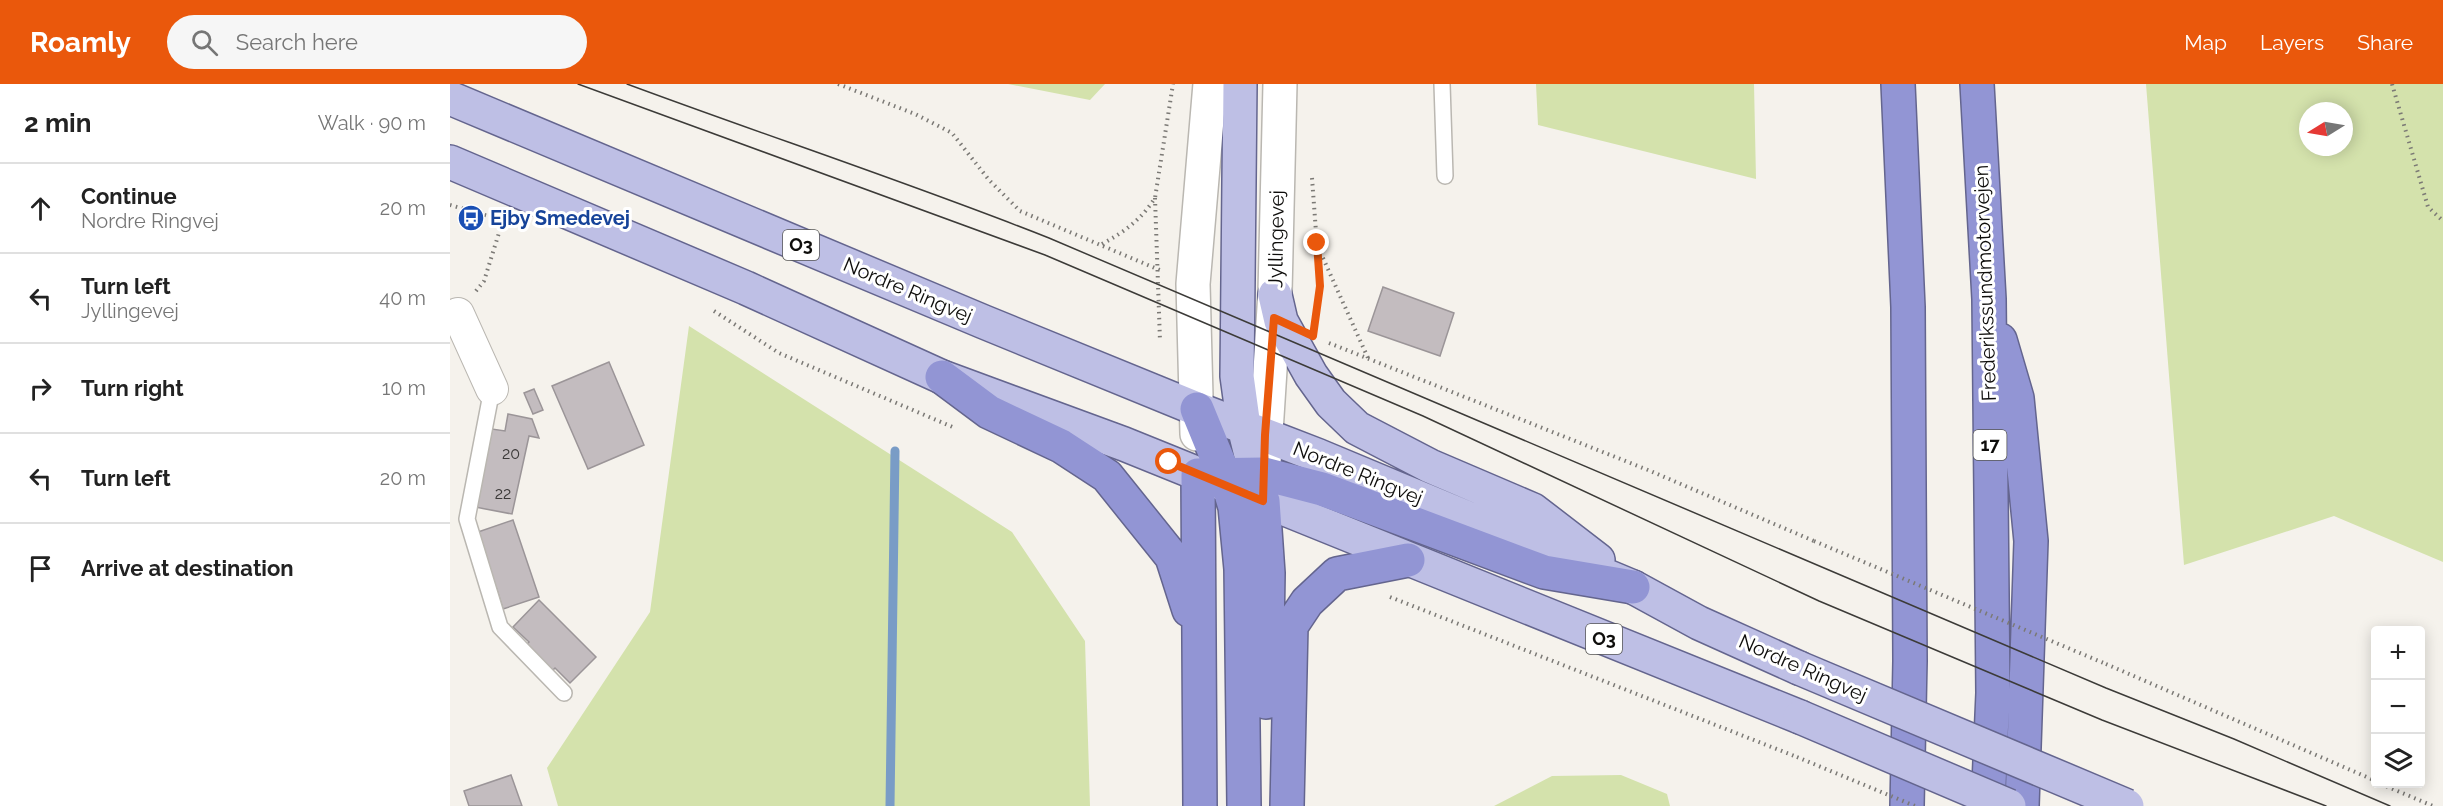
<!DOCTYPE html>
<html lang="en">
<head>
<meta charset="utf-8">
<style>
	:root { --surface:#fff; --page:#f6f6f6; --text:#222; --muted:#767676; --line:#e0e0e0; --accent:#ea580c }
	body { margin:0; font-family:Raleway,sans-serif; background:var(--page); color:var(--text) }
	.controls { position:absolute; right:18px; bottom:18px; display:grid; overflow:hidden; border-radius:6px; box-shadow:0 3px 15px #0003 }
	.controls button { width:54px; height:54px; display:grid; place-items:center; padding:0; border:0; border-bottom:2px solid var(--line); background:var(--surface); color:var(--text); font:30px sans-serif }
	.compass { position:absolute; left:1849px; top:18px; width:54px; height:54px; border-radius:50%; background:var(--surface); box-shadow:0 3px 15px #0003; rotate:259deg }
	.stop { position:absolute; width:18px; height:18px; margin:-14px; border:4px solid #ea580c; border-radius:50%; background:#fff }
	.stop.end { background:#ea580c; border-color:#fff; box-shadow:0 2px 6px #0008 }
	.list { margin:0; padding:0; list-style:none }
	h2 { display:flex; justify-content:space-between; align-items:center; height:78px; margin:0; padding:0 24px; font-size:26px }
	h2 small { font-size:20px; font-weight:400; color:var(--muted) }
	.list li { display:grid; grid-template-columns:39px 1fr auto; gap:18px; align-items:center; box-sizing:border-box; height:90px; padding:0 24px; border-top:2px solid var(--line) }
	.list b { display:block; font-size:22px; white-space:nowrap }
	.list p { margin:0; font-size:20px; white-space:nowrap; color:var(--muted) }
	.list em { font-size:20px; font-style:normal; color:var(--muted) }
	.icon { flex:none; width:33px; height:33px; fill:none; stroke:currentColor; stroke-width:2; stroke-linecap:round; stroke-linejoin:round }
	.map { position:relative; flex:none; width:1993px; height:722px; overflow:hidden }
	header { display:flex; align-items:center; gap:36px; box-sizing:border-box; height:84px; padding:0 30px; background:var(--accent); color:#fff }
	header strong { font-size:28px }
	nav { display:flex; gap:33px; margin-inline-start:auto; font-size:21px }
	.search { width:420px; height:54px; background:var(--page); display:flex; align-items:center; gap:15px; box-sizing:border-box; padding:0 21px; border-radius:33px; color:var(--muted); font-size:22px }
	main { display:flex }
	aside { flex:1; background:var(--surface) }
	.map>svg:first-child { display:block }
	.green { fill:#d4e2ac; fill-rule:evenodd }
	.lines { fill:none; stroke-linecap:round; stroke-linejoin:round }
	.stream { stroke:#799cc6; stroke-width:9 }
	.building { fill:#c3bcbf; stroke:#9b9598; stroke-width:1.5 }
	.lane-casing { stroke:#bab7b1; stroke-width:18 }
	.street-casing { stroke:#bab7b1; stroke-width:34 }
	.secondary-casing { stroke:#bab7b1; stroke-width:36 }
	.primary-casing { stroke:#64658e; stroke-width:36 }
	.highway-casing { stroke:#64658e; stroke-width:36 }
	.path { stroke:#7b7975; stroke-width:4; stroke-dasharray:1.5 4.5; stroke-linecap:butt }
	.lane { stroke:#fff; stroke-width:15 }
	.street { stroke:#fff; stroke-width:32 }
	.secondary { stroke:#fff; stroke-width:33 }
	.primary { stroke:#bebfe5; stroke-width:33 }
	.highway { stroke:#9295d4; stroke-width:33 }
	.tram { stroke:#3c3b38; stroke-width:1.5 }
	.primary-bridge-casing { stroke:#64658e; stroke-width:36; stroke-linecap:butt }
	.path-bridge { stroke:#7b7975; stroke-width:4; stroke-dasharray:1.5 4.5; stroke-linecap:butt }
	.primary-bridge { stroke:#bebfe5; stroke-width:33 }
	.route { stroke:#ea580c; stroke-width:8 }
	.labels { text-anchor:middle; stroke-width:6; stroke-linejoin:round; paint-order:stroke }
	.number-label { font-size:16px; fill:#3b3938 }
	.shield { fill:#fff; stroke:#565654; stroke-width:1.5 }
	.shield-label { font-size:18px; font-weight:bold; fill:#0e0d0b }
	.transit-label { font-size:20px; font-weight:bold; fill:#164399; stroke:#fff; text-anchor:start }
	.street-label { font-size:20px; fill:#0e0d0b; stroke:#fff }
</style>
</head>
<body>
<header>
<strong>Roamly</strong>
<div class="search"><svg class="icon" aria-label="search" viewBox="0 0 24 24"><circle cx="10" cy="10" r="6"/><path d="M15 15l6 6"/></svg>Search here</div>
<nav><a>Map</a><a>Layers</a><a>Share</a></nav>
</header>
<main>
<aside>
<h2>2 min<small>Walk · 90 m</small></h2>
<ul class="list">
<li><svg class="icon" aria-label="ahead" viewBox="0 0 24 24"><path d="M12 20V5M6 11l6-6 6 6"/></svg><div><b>Continue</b><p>Nordre Ringvej</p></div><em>20 m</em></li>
<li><svg class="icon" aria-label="left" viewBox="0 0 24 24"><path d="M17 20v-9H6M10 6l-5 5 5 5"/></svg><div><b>Turn left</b><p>Jyllingevej</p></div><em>40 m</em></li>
<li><svg class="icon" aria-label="right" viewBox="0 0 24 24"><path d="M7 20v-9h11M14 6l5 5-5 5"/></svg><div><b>Turn right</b></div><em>10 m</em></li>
<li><svg class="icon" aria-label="left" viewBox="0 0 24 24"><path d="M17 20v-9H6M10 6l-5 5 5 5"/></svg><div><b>Turn left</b></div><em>20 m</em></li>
<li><svg class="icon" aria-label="arrive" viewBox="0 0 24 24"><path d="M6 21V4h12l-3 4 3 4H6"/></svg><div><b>Arrive at destination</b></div></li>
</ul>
</aside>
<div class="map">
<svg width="1993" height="722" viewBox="0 0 1993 722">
	<rect width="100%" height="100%" fill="#f5f2ec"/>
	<path class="green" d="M558 0H655L640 16Z
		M1086 0H1304L1306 95 1088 41Z
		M1696 0H1993V478L1884 432 1734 481ZM1858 27H1894V63H1858Z
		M239 242 562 448 635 557 640 722H108L97 684 200 528Z
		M1171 691 1217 710 1220 722H1044L1102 692Z"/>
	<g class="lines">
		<path class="stream" d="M440 722 445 367"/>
	</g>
	<path class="building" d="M933 203 1004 229 990 272 918 247Z
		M159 278 194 361 138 385 102 302Z
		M84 305 93 326 83 330 74 309Z
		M58 330 82 335 89 354 79 352 62 430 25 423 31 365 38 367 42 345 55 347Z
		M63 436 89 513 53 525 46 503 40 505 28 448Z
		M89 516 146 573 120 599 105 584 100 589 74 563 79 558 63 543Z
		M61 691 72 722H19L14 707Z"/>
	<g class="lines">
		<defs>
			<path id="lane" d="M992 0 995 92
				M42 305 17 435 50 543 114 609"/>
			<path id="street" d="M0 233 8 230 42 305"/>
			<path id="secondary" d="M747 350 743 200 760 0
				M814 379 825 208 830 0"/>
			<path id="primary" d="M790 0 787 292 794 343 812 415
				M0 14 534 238 747 325 869 372 1183 503 1249 539 1349 584
				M0 78 296 204 492 293 674 360 1350 633
				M825 211 831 237 861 291 881 319 907 344 980 382 1083 426 1148 476"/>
			<path id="highway" d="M1448 0 1458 223 1460 577 1457 722
				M1527 0 1539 215 1543 609 1538 722
				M1550 256 1567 314 1581 457 1572 722
				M492 293 539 328 611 362 657 392 722 473 739 526
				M747 325 779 403 785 423 791 485 794 722
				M813 417 818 489 816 618
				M750 722 748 391 814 390 872 405 1094 488 1183 503
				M837 722 841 542 857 518 887 490 958 476"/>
		</defs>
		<use href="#lane" class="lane-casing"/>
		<use href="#street" class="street-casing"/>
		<use href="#secondary" class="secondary-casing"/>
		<use href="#primary" class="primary-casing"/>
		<use href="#highway" class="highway-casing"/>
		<path class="path" d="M388 0 465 30 502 49 539 96 570 127 712 187
			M1942 0 1978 123 1993 137
			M862 94 870 202 866 233
			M705 114 710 257
			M0 121 42 133
			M652 160C674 148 691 136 705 114L723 0
			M868 163 918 274
			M26 207 34 197 53 136
			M264 227 329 269 505 344
			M879 259 1198 386 1364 457
			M940 513 1347 673
			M1656 580 1926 697
			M1931 700 1983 722"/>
		<use href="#lane" class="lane"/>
		<use href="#street" class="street"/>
		<use href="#secondary" class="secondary"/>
		<use href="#primary" class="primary"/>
		<use href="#highway" class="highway"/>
		<path class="tram" d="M128 0 595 171 973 332 1369 517 1652 636 1876 722
			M177 0C317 52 460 99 599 154L1656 604 1784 655 1940 722"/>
		<defs>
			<path id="primary-bridge" d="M1349 584 1677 722
				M1350 633 1559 722"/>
		</defs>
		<use href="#primary-bridge" class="primary-bridge-casing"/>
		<path class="path-bridge" d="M1364 457 1656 580
			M1347 673 1465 722"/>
		<use href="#primary-bridge" class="primary-bridge"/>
	</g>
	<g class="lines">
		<path class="route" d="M719 378 813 417 815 351 824 234 863 252 870 202 867 159"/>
	</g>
	<defs>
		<symbol id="bus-disc" viewBox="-11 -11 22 22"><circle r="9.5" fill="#1a4fb4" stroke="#fff"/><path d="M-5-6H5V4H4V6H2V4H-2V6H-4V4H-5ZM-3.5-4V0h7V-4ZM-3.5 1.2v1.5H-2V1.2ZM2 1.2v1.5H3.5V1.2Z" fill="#fff"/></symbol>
	</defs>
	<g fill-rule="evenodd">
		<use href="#bus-disc" x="6" y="119" width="30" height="30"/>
	</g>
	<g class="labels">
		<g class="number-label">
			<text x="61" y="375">20</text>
			<text x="53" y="415">22</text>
		</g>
		<g class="shield">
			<rect x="333" y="146" width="36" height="30" rx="4.5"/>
			<rect x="1523.5" y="346" width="33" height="30" rx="4.5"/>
			<rect x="1136" y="540" width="36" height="30" rx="4.5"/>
		</g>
		<g class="shield-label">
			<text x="351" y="167">O3</text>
			<text x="1540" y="367">17</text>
			<text x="1154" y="561">O3</text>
		</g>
		<g class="transit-label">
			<text x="40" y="141">Ejby Smedevej</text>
		</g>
		<g class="street-label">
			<text transform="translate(826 155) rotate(-89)" y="7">Jyllingevej</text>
			<text transform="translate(1535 199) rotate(-92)" y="7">Frederikssundmotorvejen</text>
			<text transform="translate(458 206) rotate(23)" y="7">Nordre Ringvej</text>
			<text transform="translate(908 389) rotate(22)" y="7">Nordre Ringvej</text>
			<text transform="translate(1353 584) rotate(24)" y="7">Nordre Ringvej</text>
		</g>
	</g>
</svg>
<div class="controls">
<button>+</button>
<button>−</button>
<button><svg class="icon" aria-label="layers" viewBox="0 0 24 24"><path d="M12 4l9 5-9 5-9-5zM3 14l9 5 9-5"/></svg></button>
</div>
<svg class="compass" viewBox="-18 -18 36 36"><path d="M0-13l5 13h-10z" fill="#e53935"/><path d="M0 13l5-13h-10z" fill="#767676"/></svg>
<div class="stop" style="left:719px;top:378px"></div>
<div class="stop end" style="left:867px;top:159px"></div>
</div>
</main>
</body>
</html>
